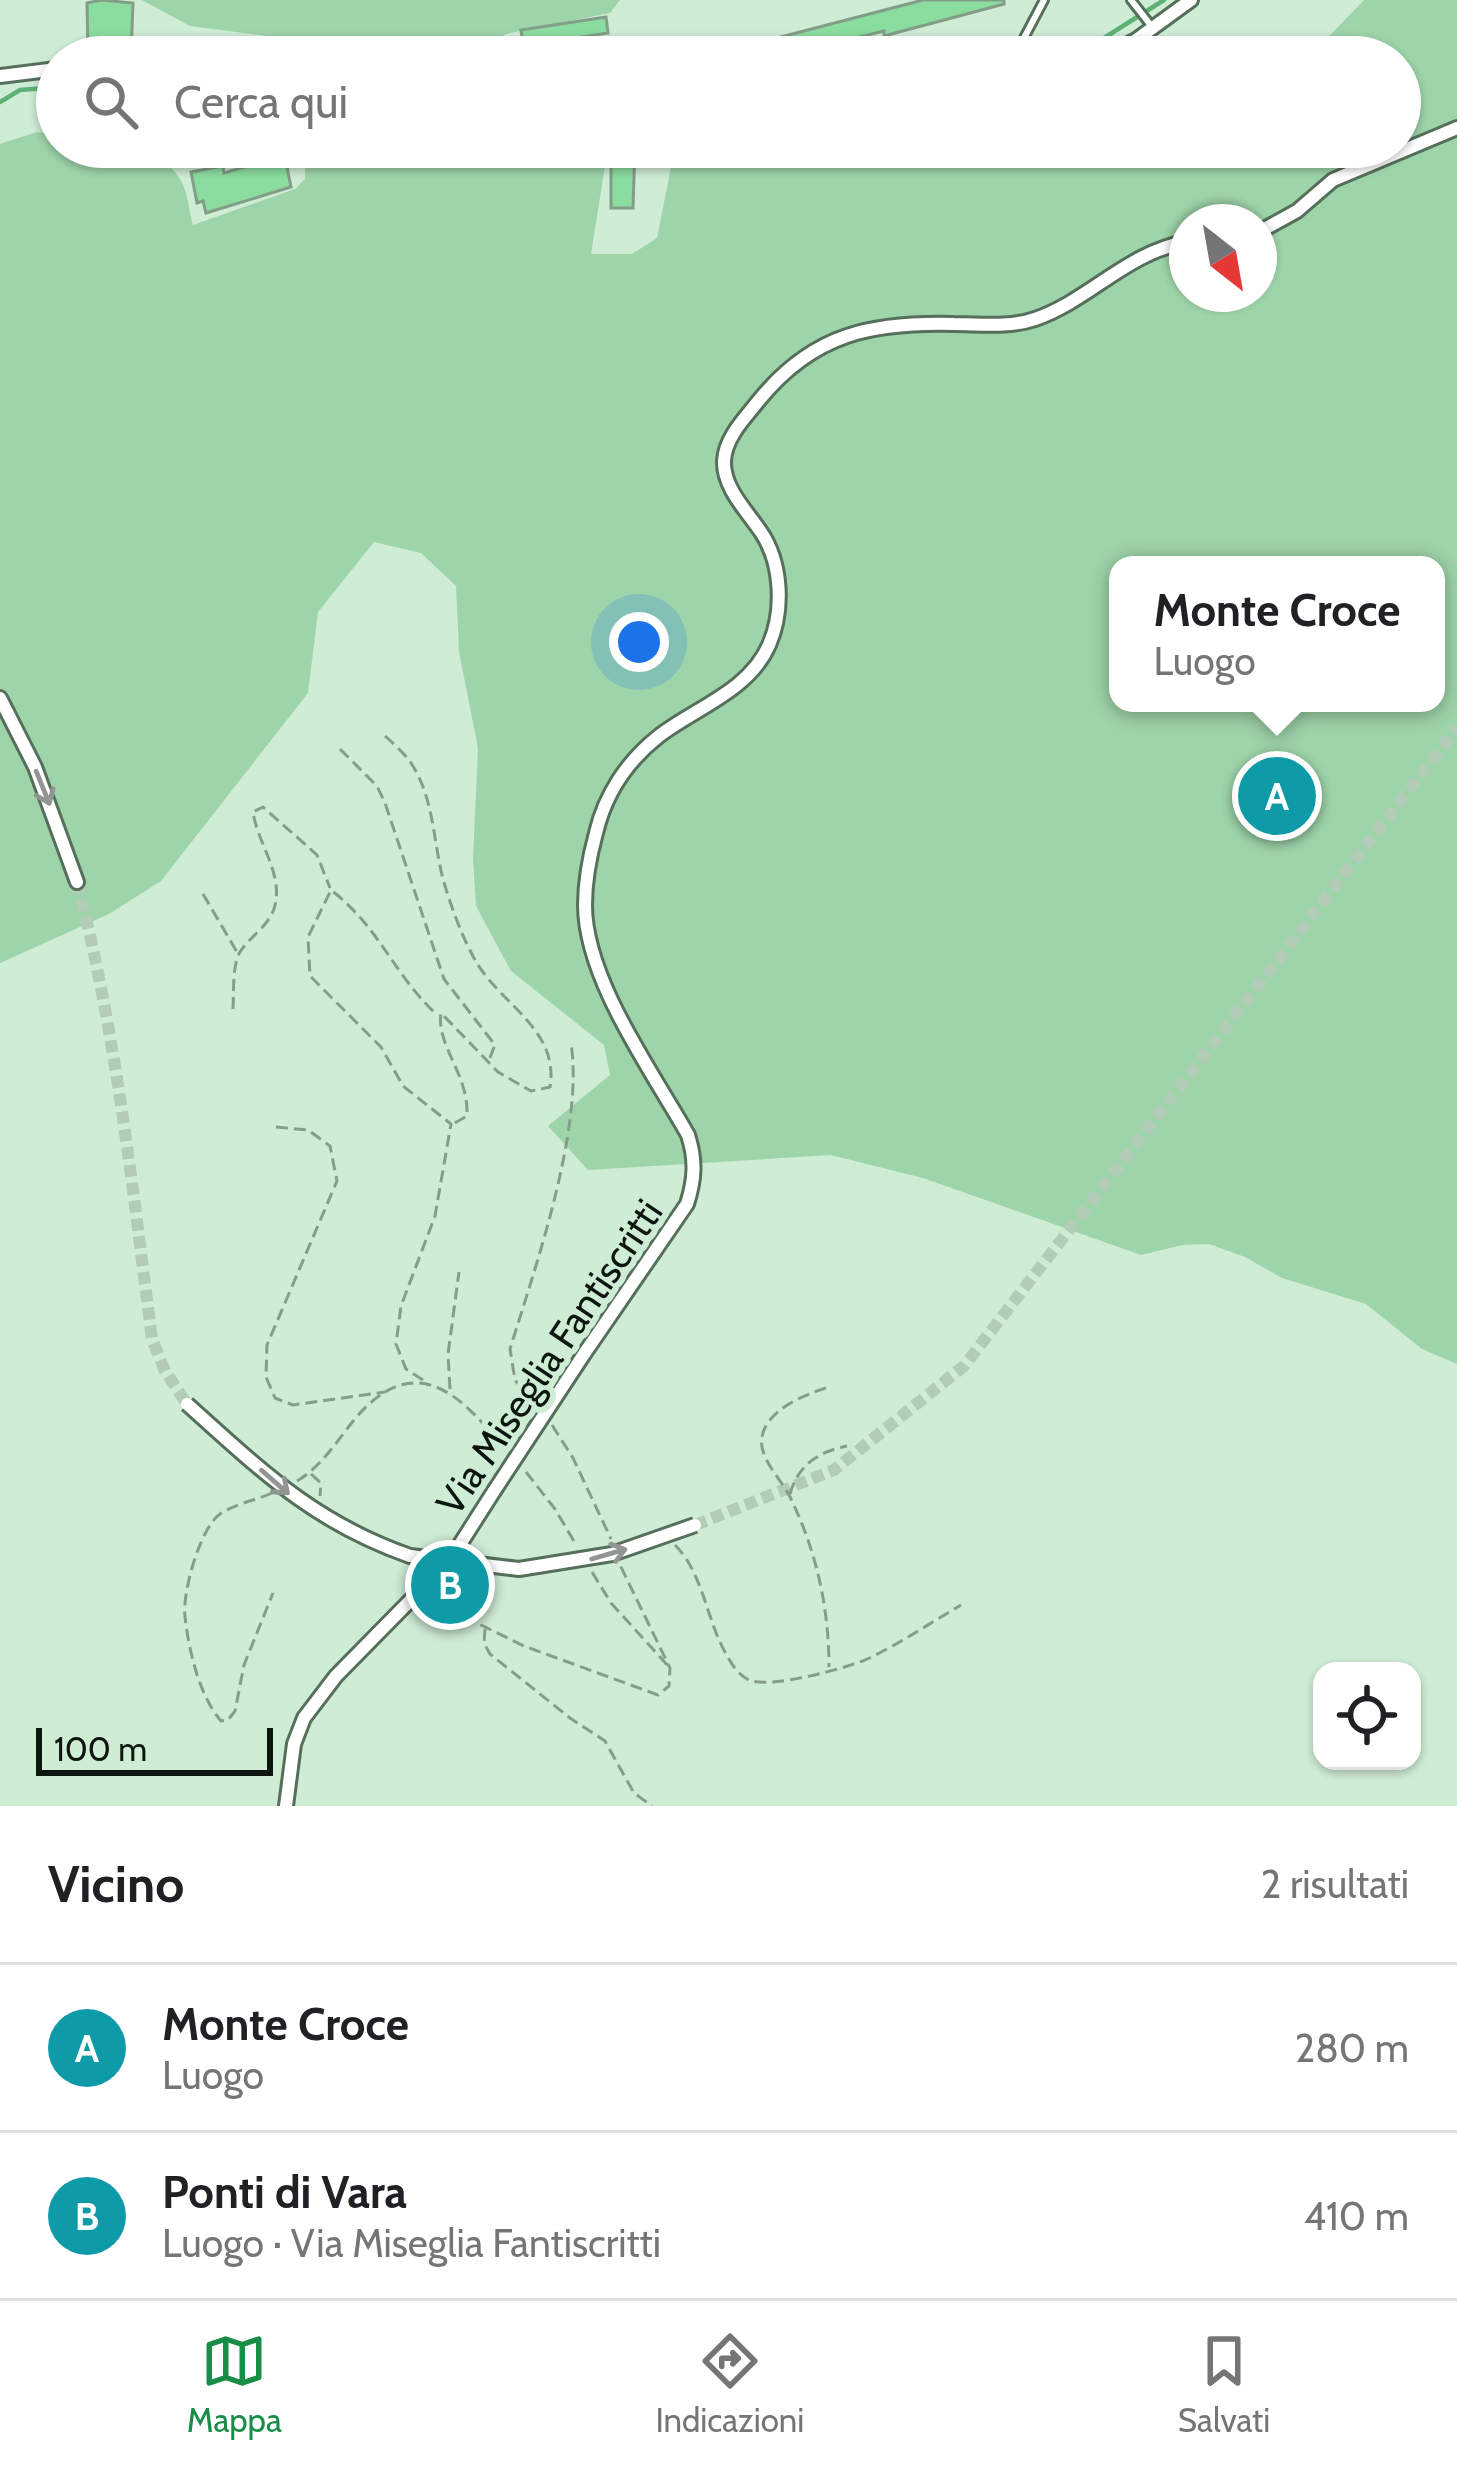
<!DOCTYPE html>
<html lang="it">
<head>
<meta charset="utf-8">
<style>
	:root { --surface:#fff; --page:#f6f6f6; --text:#202124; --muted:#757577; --line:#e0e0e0; --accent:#188d47 }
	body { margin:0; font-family:Cabin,sans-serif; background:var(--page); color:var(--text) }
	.controls { position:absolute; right:36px; bottom:36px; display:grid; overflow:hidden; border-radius:24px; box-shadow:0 3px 9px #0004 }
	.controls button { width:108px; height:108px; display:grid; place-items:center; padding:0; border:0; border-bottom:3px solid var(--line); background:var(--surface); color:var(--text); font:60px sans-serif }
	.compass { position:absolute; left:1169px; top:204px; width:108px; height:108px; border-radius:50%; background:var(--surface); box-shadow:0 3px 9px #0004; rotate:149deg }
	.scale { position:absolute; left:36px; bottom:30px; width:237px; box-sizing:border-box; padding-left:12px; border:6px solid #0c160e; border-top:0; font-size:33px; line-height:42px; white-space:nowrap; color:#0c160e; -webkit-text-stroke:9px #cfecd5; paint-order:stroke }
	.you { position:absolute; left:639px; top:642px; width:42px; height:42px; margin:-30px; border:9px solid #fff; border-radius:50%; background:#1a73e8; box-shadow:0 0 0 18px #1a73e833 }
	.badge { display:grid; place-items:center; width:78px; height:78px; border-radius:50%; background:var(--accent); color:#fff; font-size:39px; font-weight:700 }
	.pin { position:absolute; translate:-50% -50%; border:6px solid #fff; box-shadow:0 3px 12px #0006 }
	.popup { position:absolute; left:1109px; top:556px; width:336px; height:156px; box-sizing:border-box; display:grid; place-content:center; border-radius:24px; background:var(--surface); filter:drop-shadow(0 3px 9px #0005); font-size:39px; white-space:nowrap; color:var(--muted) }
	.popup b { font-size:45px; color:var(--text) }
	.popup::after { content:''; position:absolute; left:50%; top:100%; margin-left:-24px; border:24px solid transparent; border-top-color:var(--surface) }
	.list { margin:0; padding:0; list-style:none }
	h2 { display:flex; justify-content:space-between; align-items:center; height:156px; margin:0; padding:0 48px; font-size:51px }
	h2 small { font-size:39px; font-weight:400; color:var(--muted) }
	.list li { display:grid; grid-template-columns:78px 1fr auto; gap:36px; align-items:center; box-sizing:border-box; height:168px; padding:0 48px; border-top:3px solid var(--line) }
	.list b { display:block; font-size:45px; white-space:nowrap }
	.list p { margin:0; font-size:39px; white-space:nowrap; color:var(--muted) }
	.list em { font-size:39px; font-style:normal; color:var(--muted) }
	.icon { flex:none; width:66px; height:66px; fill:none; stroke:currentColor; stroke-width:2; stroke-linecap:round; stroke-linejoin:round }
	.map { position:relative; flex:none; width:1457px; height:1806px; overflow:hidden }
	.search { position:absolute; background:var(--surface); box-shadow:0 3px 9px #0004; left:36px; right:36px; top:36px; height:132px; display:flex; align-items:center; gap:30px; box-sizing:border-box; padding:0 42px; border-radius:66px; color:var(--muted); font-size:45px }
	.sheet { height:492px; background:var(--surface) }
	nav { display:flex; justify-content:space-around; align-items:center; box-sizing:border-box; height:168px; border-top:3px solid var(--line); background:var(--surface); font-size:33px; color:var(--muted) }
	nav a { display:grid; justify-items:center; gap:6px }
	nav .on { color:var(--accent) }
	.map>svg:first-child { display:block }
	.green { fill:#9ed4aa; fill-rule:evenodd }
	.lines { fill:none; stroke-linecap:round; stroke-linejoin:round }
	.stream { stroke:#5eb175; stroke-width:4.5 }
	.building { fill:#8add9e; stroke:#839e88; stroke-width:3 }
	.minor-tunnel { stroke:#b2ccb7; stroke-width:12; stroke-dasharray:12 6; stroke-linecap:butt }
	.service-casing { stroke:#566f5b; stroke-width:12 }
	.minor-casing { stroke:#566f5b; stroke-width:18 }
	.path { stroke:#879d8b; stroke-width:3; stroke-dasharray:12 6; stroke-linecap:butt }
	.service { stroke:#fff; stroke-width:6 }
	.minor { stroke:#fff; stroke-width:12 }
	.minor-bridge-casing { stroke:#566f5b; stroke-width:18; stroke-linecap:butt }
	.minor-bridge { stroke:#fff; stroke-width:12 }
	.oneway { stroke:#929693 }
	.labels { text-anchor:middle; stroke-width:12; stroke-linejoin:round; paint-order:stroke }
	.street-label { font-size:39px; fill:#0c160e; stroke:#cfecd5 }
</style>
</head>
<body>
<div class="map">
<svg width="1457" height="1806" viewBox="0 0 1457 1806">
	<rect width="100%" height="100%" fill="#cfecd5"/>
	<path class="green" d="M142 0H620L610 13 506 34 491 44 396 57H350L337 45 190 26Z
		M1364 0H1457V1364L1422 1349 1366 1304 1282 1278 1245 1257 1209 1244 1182 1245 1141 1255 923 1178 831 1155 588 1170 548 1126 610 1075 604 1045 511 971 476 906 473 859 478 748 459 652 456 586 421 553 374 542 318 612 308 693 161 881 109 914 0 963V144L37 132 57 135V147C97 147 155 138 180 179 188 191 189 212 193 225L295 189 305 179V147H350V153L457 157 469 147 607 153 591 254H632L657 238 674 152 1400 147V57H1309ZM1187 222H1259V294H1187ZM1118 565H1436V703H1118Z"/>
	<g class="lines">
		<path class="stream" d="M957 53 1061 49 1096 43 1164 0
			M0 102 20 90 57 87"/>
	</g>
	<path class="building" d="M101 0 133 3 131 57H88L87 3Z
		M923 0H1004V4L884 36V31L779 57H720L719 53Z
		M606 17 608 33 523 46 521 30Z
		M944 41 945 57H885L884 42Z
		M257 147H283L291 187 206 213 203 201 197 203 191 172 223 166 224 173 258 163Z
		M611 147H635L633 208H611Z"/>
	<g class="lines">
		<path class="minor-tunnel" d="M77 882C116 1032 132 1185 152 1339L165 1371 187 1404
			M695 1525 834 1470 964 1366 1457 728"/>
		<defs>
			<path id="service" d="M1131 0 1153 28
				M1014 57 1044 0"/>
			<path id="minor" d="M1103 57 1136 40 1191 0
				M0 76 57 69
				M1259 232 1297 211 1333 180 1457 128
				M0 698 35 767 77 882
				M584 1354 687 1204C695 1179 696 1160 688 1135 652 1071 585 979 585 905 585 881 590 855 596 833 605 795 627 761 659 736 695 708 749 691 769 645 784 611 782 563 761 532 747 511 723 488 724 461 725 437 746 417 760 399 814 333 873 322 954 324 980 324 1009 328 1035 319 1090 300 1127 252 1187 242
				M410 1556 519 1569
				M286 1806 294 1744 304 1718 336 1676 450 1560 494 1491"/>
		</defs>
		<use href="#service" class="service-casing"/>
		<use href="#minor" class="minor-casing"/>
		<path class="path" d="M385 736C394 744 404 753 411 763 434 798 433 840 443 879 451 907 463 940 478 965 505 1007 559 1031 550 1087L531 1091 498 1072 441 1013C436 1046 469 1074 467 1116L453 1124
			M340 749 377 786 385 803 444 979 495 1045 489 1060
			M203 894 237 952
			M233 1009C234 993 232 965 240 952 250 936 271 925 275 905 283 873 257 842 253 812L263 807 317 855 330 888
			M276 1127 308 1130 330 1146 337 1181 267 1345 266 1377 275 1398 293 1405 385 1392
			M423 1380 406 1369 396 1344 401 1306 435 1216 451 1124 403 1086 381 1047 310 976 308 937 331 890C379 927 393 973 435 1013
			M826 1388C803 1395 766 1411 762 1437 758 1457 780 1478 789 1495 816 1549 829 1607 829 1667
			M450 1389 448 1354 459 1272
			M533 1405 515 1380 510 1349C536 1265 584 1128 571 1043
			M552 1425 573 1458 611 1539
			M526 1472 555 1509 575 1543
			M311 1474 321 1483 320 1496
			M297 1481C322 1466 336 1442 354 1420 413 1349 460 1392 503 1448
			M272 1493C257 1500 234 1504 220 1514 200 1528 182 1593 185 1617 189 1651 199 1695 221 1721L228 1720 235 1711 244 1665 273 1593
			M790 1494C798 1465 818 1452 847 1446
			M675 1545C703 1573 706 1618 725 1652 731 1663 737 1674 749 1680 769 1689 843 1669 865 1660 898 1645 930 1623 961 1605
			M592 1572 611 1603 670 1668
			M432 1601 524 1646 658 1695 669 1686 670 1668 620 1565
			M485 1629 484 1643 490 1654 570 1718 605 1741 634 1793 652 1806"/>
		<use href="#service" class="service"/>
		<use href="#minor" class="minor"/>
		<defs>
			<path id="minor-bridge" d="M187 1404C262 1471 313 1522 410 1556
				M494 1491 584 1354
				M519 1569 612 1554 695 1525"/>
		</defs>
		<use href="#minor-bridge" class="minor-bridge-casing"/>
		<use href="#minor-bridge" class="minor-bridge"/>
	</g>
	<defs><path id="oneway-shaft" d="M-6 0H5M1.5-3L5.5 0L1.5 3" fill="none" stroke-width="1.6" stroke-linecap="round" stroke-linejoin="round" transform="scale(3)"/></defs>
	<g class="oneway">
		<use href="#oneway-shaft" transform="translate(43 788) rotate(68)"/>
		<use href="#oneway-shaft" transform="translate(275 1482) rotate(41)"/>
		<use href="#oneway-shaft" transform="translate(609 1554) rotate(-16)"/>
	</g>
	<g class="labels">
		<g class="street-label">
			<text transform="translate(549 1357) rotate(-56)" y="14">Via Miseglia Fantiscritti</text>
		</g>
	</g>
</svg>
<div class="controls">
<button><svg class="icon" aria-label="locate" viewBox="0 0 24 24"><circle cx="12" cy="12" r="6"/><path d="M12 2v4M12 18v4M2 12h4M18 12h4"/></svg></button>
</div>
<svg class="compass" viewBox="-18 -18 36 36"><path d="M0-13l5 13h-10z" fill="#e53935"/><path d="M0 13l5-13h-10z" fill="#757577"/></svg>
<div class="scale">100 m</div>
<div class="you"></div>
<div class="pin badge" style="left:1277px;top:796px;background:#0f9aa8">A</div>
<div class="popup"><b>Monte Croce</b>Luogo</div>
<div class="pin badge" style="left:450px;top:1585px;background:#0f9aa8">B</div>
<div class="search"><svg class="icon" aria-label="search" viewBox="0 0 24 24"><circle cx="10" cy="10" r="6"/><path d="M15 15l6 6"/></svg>Cerca qui</div>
</div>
<section class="sheet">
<h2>Vicino<small>2 risultati</small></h2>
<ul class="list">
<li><span class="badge" style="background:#0f9aa8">A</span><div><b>Monte Croce</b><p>Luogo</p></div><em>280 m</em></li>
<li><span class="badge" style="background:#0f9aa8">B</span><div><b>Ponti di Vara</b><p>Luogo · Via Miseglia Fantiscritti</p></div><em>410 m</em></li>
</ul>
</section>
<nav>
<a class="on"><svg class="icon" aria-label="map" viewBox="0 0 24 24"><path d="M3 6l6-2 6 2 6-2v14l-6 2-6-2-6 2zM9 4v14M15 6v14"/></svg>Mappa</a>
<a><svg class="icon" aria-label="directions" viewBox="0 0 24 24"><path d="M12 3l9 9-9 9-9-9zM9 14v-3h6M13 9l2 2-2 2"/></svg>Indicazioni</a>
<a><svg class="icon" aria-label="saved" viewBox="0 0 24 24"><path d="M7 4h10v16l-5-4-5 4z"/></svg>Salvati</a>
</nav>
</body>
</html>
